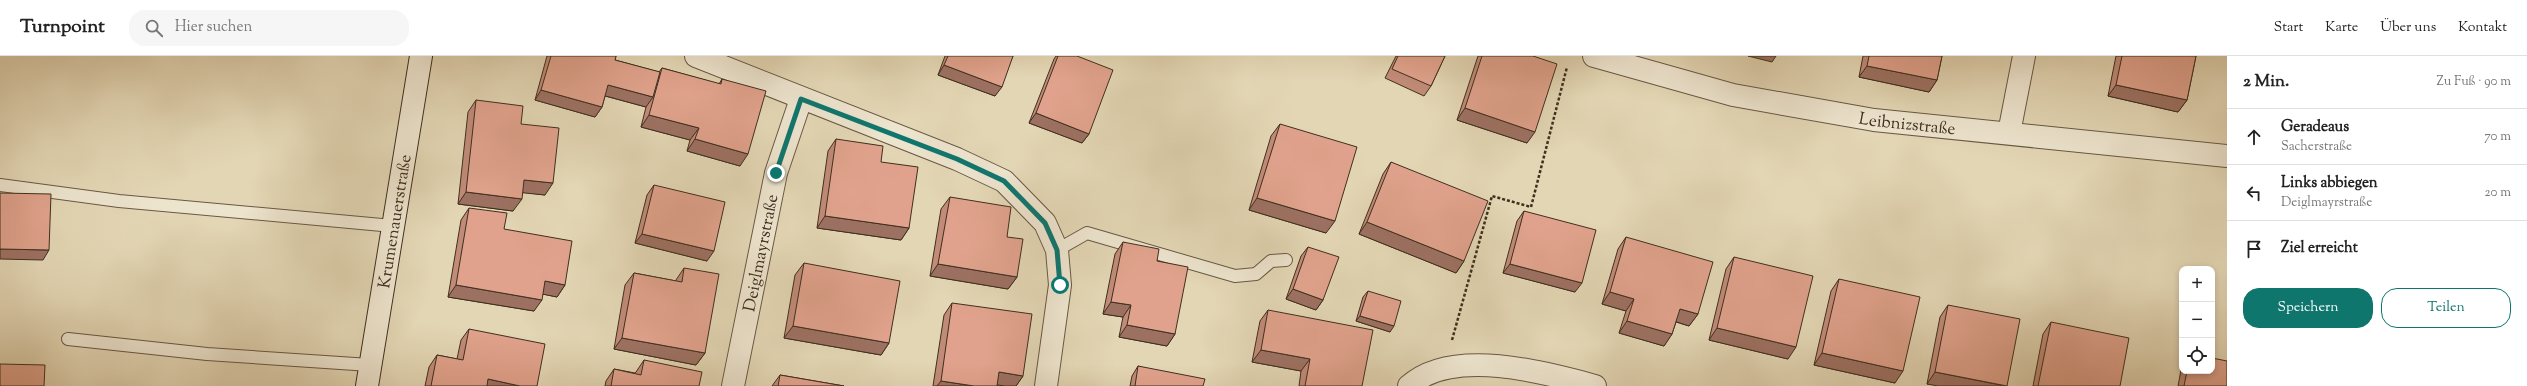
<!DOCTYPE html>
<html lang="de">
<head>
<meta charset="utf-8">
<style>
	:root { --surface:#fff; --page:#f6f6f6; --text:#222; --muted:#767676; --line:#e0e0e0; --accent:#0f766e }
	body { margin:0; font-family:"Sorts Mill Goudy",serif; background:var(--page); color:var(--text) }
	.controls { position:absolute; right:12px; bottom:12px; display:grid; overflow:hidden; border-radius:8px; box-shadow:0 2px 6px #0003 }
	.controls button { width:36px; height:36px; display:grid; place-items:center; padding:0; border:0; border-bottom:1px solid var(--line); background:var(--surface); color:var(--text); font:20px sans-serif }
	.stop { position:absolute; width:12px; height:12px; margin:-9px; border:3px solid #0f766e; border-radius:50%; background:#fff }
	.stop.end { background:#0f766e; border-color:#fff; box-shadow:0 1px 4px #0008 }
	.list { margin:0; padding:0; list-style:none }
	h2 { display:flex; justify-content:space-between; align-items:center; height:52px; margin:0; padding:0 16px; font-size:17px }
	h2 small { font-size:13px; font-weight:400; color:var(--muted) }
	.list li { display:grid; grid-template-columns:26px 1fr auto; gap:12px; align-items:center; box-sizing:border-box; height:56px; padding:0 16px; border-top:1px solid var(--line) }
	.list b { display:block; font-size:15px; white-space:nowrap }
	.list p { margin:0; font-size:13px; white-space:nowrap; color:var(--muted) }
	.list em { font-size:13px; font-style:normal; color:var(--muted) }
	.actions { display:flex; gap:8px; padding:12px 16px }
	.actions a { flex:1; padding:9px 0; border:1px solid var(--accent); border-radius:16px; text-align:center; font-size:14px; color:var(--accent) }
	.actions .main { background:var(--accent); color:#fff }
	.icon { flex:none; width:22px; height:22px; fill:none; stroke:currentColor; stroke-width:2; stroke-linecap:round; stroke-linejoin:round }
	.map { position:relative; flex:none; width:2227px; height:330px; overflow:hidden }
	header { display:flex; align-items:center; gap:24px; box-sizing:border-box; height:56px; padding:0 20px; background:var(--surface); border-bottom:1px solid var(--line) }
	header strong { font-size:19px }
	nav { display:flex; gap:22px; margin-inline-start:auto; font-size:14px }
	.search { width:280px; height:36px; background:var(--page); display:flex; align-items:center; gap:10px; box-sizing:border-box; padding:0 14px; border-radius:16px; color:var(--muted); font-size:15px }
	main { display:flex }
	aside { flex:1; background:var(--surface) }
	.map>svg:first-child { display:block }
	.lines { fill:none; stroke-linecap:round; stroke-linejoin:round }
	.lane-casing { stroke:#685944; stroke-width:14 }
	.street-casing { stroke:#685944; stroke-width:24 }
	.secondary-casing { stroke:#3f2f1f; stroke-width:24 }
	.path { stroke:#3f2f1f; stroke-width:2.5; stroke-dasharray:3 2; stroke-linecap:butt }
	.lane { stroke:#ede4ce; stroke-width:12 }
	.street { stroke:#ede4ce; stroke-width:22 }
	.secondary { stroke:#ede4ce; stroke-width:22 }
	.wall { fill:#c18b78; stroke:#3f2f1f }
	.shaded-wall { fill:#9d7162; stroke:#3f2f1f }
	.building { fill:#e0a28c; stroke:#3f2f1f }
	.route { stroke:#0f766e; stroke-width:5 }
	.labels { text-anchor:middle; stroke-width:3.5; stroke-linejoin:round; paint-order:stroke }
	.street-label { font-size:17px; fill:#3f2f1f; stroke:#ede4ce }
</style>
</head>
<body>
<header>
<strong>Turnpoint</strong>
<div class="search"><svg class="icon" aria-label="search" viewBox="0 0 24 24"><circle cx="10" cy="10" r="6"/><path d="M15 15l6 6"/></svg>Hier suchen</div>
<nav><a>Start</a><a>Karte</a><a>Über uns</a><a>Kontakt</a></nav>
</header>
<main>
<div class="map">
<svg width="2227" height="330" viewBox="0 0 2227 330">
	<rect width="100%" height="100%" fill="#e3d6b4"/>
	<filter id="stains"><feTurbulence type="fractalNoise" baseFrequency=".005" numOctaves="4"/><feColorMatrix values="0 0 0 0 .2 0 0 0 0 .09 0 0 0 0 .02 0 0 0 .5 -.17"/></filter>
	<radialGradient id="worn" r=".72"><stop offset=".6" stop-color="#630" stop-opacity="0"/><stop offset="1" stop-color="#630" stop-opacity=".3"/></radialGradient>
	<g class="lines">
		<defs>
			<path id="lane" d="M0 129 119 145 393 170
				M1057 194 1087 177 1235 220 1256 218 1271 205 1286 204
				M68 283 207 298 370 309"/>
			<g id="street">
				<path d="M696 0 957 103 1004 125 1045 167 1057 194 1060 229 1046 330"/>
				<path id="s1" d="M1594 0 1733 39 1874 64 2227 100"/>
				<path d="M2009 77 2024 0"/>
				<path id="s2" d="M733 330 776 117 801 43"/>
				<path d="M1409 330C1452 291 1544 316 1595 330"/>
			</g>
			<g id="secondary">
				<path id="s3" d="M367 330 421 0"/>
			</g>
		</defs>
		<use href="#lane" class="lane-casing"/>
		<use href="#street" class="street-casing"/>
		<use href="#secondary" class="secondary-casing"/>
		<path class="path" d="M1452 284 1492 140 1531 151 1567 11"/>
		<use href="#lane" class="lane"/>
		<use href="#street" class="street"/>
		<use href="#secondary" class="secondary"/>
	</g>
	<path class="wall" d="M547 0H616L615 4 659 16 662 12 719 28 722 23 740 110 687 95 690 84 641 71 646 51 605 40 602 51 595 61 535 44Z
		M945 0H1013L995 40 938 19Z
		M1056 0H1077L1089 78 1082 87 1029 67 1054 3Z
		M1396 0H1445L1431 30 1424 40 1385 22Z
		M1478 0H1533L1527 87 1457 64Z
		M1863 0H1942L1937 24 1929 36 1859 21Z
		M2116 0H2196L2187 44 2178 56 2108 40Z
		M476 44 521 68 545 139 522 136 513 155 458 148 468 56Z
		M1280 68 1326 177 1249 154 1271 80Z
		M836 83 881 106 909 172 901 184 817 172 828 95Z
		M1391 106 1464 205 1456 217 1359 178 1383 118Z
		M654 129 707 205 635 187 647 139Z
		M950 141 1007 181 1017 221 1008 233 930 220 941 153Z
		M469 152 565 229 557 241 543 238 534 255 448 241 461 164Z
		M1524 155 1575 236 1503 217 1517 165Z
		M1626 181 1698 258 1689 270 1676 266 1672 278 1664 290 1619 277 1626 255 1602 248 1618 193Z
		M1123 186 1157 205 1175 278 1167 290 1119 281 1123 261 1103 258 1115 198Z
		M1308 191 1323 244 1316 254 1286 243 1301 200Z
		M1734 201 1788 303 1709 284 1726 213Z
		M804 207 889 287 881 299 784 282 795 219Z
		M684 212 705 297 696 309 614 293 625 229 634 217 676 225V224Z
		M1839 223 1895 327 1814 309 1831 235Z
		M1368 235 1390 276 1356 265 1363 241Z
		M952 247 1023 320 1016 330H1005L997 329V330H933L944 259Z
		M1948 249 2007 330 1927 328 1940 261Z
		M1268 254 1362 330H1299L1301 315 1252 306 1260 265Z
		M2051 266 2120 330H2033L2043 278Z
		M469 273 537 330H425L429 311 437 299 457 303 461 284Z
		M644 304 699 330H605L606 325 614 313 635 317 636 316Z
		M2182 309V315H2212L2227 330H2178Z
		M1138 310 1203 330H1130L1132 320Z
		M780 319 844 330H772Z"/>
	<path class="shaded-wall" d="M1748 0H1776L1772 6Z
		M944 9 1002 31 995 40 938 19Z
		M1867 10 1937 24 1929 36 1859 21Z
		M608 29 653 41 646 51 602 39Z
		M2116 29 2187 44 2178 56 2108 40Z
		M541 34 602 51 595 61 535 44Z
		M1465 52 1535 76 1527 87 1457 64Z
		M1036 57 1089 78 1082 87 1029 67Z
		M649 59 699 72 690 84 641 71Z
		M695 83 748 98 740 110 687 95Z
		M524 124 553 127 545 139 515 136Z
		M466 136 522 143 513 155 458 148Z
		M1257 142 1335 165 1326 177 1249 154Z
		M825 160 909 172 901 184 817 172Z
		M1367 166 1464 205 1456 217 1359 178Z
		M642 178 714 195 707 205 635 187Z
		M0 193 49 194 43 204 0 203Z
		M938 208 1017 221 1008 233 930 220Z
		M1510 208 1582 227 1575 236 1503 217Z
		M545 225 565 229 557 241 537 237Z
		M456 229 542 244 534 255 448 241Z
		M1293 233 1323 244 1316 254 1286 243Z
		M1610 236 1634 243 1626 255 1602 248Z
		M1111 246 1131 249 1123 261 1103 258Z
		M1680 253 1698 258 1689 270 1671 264Z
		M1360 260 1394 270 1390 276 1356 265Z
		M1627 265 1672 278 1664 290 1619 277Z
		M1127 269 1175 278 1167 290 1119 281Z
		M793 270 889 287 881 299 784 282Z
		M1717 272 1796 291 1788 303 1709 284Z
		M622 282 705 297 696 309 614 293Z
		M1261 294 1310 303 1301 315 1252 306Z
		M1822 297 1903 315 1895 327 1814 309Z
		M999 316 1023 320 1016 330H1005L991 328Z
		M1935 316 2005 330H1938L1927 328Z
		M488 323 520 330H484Z
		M941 325 974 330H937Z"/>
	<path class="building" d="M551 0H616L615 4 660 16 653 41 608 29 602 51 541 34Z
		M948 0H1013L1002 31 944 9Z
		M1058 0H1077L1113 14 1089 78 1036 57Z
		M1398 0H1445L1431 30 1392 13Z
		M1482 0H1533L1557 8 1535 76 1465 52Z
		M1869 0H1942L1937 24 1867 10Z
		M2122 0H2196L2187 44 2116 29Z
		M662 12 721 28 722 23 766 35 748 98 695 83 699 72 649 59Z
		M476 44 523 50 521 68 559 72 553 127 524 124 522 143 466 136Z
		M1280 68 1357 91 1335 165 1257 142Z
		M836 83 883 90 881 106 918 111 909 172 825 160Z
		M1391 106 1488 145 1464 205 1367 166Z
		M654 129 725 146 714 195 642 178Z
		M0 137 51 138 49 194 0 193Z
		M950 141 1011 151 1007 181 1023 183 1017 221 938 208Z
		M469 152 507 157 504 173 572 185 565 229 545 225 542 244 456 229Z
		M1524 155 1596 174 1582 227 1510 208Z
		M1626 181 1713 206 1698 258 1680 253 1672 278 1627 265 1634 243 1610 236Z
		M1123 186 1159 193 1157 205 1188 211 1175 278 1127 269 1131 249 1111 246Z
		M1308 191 1339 201 1323 244 1293 233Z
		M1734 201 1813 220 1796 291 1717 272Z
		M804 207 900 225 889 287 793 270Z
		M684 212 719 218 705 297 622 282 634 217 682 226Z
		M1839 223 1920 241 1903 315 1822 297Z
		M1368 235 1401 245 1394 270 1360 260Z
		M952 247 1032 258 1023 320 999 316 997 330H974L941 325Z
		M1948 249 2020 263 2007 330 1935 316Z
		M1268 254 1373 274 1362 330H1305L1310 303 1261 294Z
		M2051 266 2129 282 2120 330H2038Z
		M469 273 545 288 537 330H520L488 323 487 330H431L437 299 463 304Z
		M2212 302 2227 305V330H2184L2187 315H2212Z
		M644 304 702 316 699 330H611L614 313 641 319Z
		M0 308 45 309 44 330H0Z
		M1138 310 1205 323 1203 330H1135Z
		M780 319 844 330H778Z"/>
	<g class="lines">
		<path class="route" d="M776 117 801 43 957 103 1004 125 1045 167 1057 194 1060 229"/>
	</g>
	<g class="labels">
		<g class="street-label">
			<text dy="6" stroke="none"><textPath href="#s1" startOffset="321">Leibnizstraße</textPath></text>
			<text dy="6" stroke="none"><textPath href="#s3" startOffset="167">Krumenauerstraße</textPath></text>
			<text dy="6" stroke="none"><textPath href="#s2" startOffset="136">Deiglmayrstraße</textPath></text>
		</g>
	</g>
	<rect width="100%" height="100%" filter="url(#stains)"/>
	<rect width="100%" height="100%" fill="url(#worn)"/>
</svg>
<div class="controls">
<button>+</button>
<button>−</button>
<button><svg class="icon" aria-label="locate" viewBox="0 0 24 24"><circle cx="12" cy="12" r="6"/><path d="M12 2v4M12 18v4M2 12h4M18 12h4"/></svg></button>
</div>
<div class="stop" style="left:1060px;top:229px"></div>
<div class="stop end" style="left:776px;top:117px"></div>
</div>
<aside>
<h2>2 Min.<small>Zu Fuß · 90 m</small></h2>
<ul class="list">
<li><svg class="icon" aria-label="ahead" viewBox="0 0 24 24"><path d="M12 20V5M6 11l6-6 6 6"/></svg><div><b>Geradeaus</b><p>Sacherstraße</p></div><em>70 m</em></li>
<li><svg class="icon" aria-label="left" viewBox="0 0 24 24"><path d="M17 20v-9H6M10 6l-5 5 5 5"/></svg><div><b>Links abbiegen</b><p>Deiglmayrstraße</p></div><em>20 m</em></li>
<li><svg class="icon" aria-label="arrive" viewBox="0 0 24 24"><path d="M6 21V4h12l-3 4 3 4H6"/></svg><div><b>Ziel erreicht</b></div></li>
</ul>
<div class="actions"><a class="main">Speichern</a><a>Teilen</a></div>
</aside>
</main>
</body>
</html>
